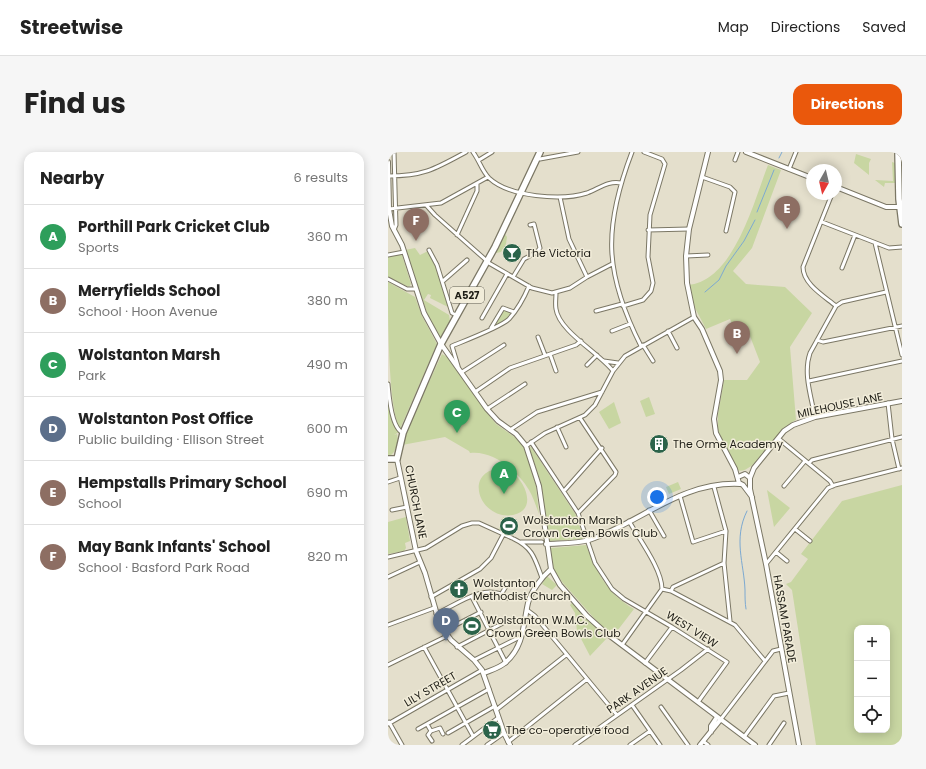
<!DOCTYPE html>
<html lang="en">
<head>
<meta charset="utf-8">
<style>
	:root { --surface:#fff; --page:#f6f6f6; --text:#222; --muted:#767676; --line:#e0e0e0; --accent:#ea580c }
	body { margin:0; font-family:Poppins,sans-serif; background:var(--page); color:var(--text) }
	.controls { position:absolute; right:12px; bottom:12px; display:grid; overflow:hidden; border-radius:8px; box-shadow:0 2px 10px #0003 }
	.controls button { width:36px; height:36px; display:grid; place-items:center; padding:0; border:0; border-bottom:1px solid var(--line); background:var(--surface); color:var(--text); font:20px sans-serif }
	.compass { position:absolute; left:418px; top:12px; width:36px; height:36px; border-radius:50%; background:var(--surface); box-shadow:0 2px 10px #0003; rotate:188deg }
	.you { position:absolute; left:269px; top:345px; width:14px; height:14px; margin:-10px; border:3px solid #fff; border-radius:50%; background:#1a73e8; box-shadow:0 0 0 6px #1a73e833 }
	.badge { display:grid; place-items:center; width:26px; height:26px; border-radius:50%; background:var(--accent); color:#fff; font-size:13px; font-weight:700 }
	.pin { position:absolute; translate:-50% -33px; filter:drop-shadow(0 1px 2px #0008) }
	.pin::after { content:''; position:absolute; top:21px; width:14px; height:12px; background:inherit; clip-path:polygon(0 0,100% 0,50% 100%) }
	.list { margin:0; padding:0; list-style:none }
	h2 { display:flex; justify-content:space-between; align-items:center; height:52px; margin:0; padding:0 16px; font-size:17px }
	h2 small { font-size:13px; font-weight:400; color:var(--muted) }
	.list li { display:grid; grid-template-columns:26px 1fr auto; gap:12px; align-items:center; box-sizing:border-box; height:64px; padding:0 16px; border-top:1px solid var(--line) }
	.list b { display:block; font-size:15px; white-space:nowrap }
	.list p { margin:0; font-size:13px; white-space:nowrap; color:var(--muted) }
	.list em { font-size:13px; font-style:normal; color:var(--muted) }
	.icon { flex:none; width:22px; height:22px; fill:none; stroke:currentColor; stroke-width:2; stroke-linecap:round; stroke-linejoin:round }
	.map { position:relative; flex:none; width:514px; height:593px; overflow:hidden; border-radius:12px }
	header { display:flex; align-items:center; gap:24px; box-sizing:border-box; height:56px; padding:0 20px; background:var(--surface); border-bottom:1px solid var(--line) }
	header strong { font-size:19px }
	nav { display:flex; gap:22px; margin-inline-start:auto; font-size:14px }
	.intro { display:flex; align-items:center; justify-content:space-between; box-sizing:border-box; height:96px; padding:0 24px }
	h1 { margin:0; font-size:28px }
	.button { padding:10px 18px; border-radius:12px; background:var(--accent); color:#fff; font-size:14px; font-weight:700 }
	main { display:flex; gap:24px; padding:0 24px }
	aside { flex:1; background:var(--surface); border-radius:12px; box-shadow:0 2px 10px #0003 }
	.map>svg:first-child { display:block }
	.green { fill:#c8d6a2; fill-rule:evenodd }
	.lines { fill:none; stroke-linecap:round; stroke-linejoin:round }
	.stream { stroke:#7ca9d1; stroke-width:1 }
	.street-casing { stroke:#7b7765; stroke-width:5 }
	.secondary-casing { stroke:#7b7765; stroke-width:6 }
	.highway-casing { stroke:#7b7765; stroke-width:8 }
	.street { stroke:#fff; stroke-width:3 }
	.secondary { stroke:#fff; stroke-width:4 }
	.highway { stroke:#fff; stroke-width:5.5 }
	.labels { text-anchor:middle; stroke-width:3; stroke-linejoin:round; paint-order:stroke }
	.shield { fill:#f1ecd9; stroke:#5e5c51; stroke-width:1 }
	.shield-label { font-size:10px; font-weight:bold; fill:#1f1e17 }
	.poi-label { font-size:11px; fill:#1f1e17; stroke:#f1ecd9; text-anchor:start }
	.street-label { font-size:11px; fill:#1f1e17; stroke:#f1ecd9 }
</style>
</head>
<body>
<header>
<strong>Streetwise</strong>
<nav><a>Map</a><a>Directions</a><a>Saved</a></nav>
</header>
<div class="intro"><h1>Find us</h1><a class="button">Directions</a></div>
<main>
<aside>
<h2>Nearby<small>6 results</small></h2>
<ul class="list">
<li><span class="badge" style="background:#2e9e5b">A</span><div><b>Porthill Park Cricket Club</b><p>Sports</p></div><em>360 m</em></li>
<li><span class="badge" style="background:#8d6e63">B</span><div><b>Merryfields School</b><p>School · Hoon Avenue</p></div><em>380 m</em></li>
<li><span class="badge" style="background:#2e9e5b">C</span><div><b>Wolstanton Marsh</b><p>Park</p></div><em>490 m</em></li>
<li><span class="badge" style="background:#5c6f8a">D</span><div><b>Wolstanton Post Office</b><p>Public building · Ellison Street</p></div><em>600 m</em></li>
<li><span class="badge" style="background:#8d6e63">E</span><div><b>Hempstalls Primary School</b><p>School</p></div><em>690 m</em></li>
<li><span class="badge" style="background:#8d6e63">F</span><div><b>May Bank Infants' School</b><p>School · Basford Park Road</p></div><em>820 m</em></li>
</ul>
</aside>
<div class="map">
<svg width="514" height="593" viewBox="0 0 514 593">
	<rect width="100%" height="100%" fill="#e4dfcc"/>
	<path class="green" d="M468 2 483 7 481 11V23L466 11Z
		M504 10 507 11V31H497L496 35 487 28 505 29Z
		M380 13 393 18 364 96 345 119 358 132 397 135 424 161 402 195 408 268C394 273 362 329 348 317L330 282V262L336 228H359L372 210 360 179 349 184 342 167 318 177 307 156 300 133C346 129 366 49 380 13Z
		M117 82 119 85 118 92 113 100 108 101Z
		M27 96 32 103 40 99 47 113 60 155 42 146 43 143 40 142 36 148 61 163 62 169 52 186 42 169 17 98Z
		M12 102 14 103 23 132 21 135 0 125V104Z
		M0 130 27 145 34 164 49 192 12 277C0 257 0 159 0 130Z
		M115 156 126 160 120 168 103 176Z
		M54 202 59 205 97 258 108 272 128 286 137 297 148 334 151 362C148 354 145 345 141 338 130 319 105 298 82 301L81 299 57 285 14 293 16 284Z
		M261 245 267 262 258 265 252 249Z
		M0 250 11 280 6 283 9 282C11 288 8 300 3 303H0Z
		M226 250 233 271 221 277 211 260Z
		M143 295 188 363 195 385 194 387 162 389 160 387C157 357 153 325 141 296Z
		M113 316C131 316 155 357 125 363 93 369 73 320 113 316Z
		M290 330 293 337 281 342 278 335Z
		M514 333V593H428L404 438 398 432 403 430 420 407 413 402 454 349ZM469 476H499V578H469Z
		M379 338 402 356 386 375Z
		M18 365 22 389 17 391 18 396 16 399 0 402V370Z
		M115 365 129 371 130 375 126 383 122 384 110 379Z
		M198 393C210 421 218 441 246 457L226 483 213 474 175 431 166 418 162 399 163 396Z
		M158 425H160L169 433 164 438 154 432Z
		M185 450 220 485 202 504 189 479 187 461 182 453Z
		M90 466 93 473 92 478 80 484 75 473Z"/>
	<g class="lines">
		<path class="stream" d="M391 6 394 0
			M369 60 386 18
			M317 140 331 128 338 114 356 89 367 68
			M358 457C357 451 357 445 357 438 356 411 345 387 359 359"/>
		<defs>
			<path id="street" d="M6 0 8 73 6 78
				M85 0C91 8 94 19 101 26 121 45 174 49 199 41 210 37 221 28 233 31
				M244 0C215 76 216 121 253 194
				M149 5 152 7 190 0
				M91 8 104 0
				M347 8 350 0
				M401 17 408 0
				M0 24C36 24 47 17 78 0
				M314 25 342 35 347 40 338 79
				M444 42 415 115C415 132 436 144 448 154
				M172 45 181 87 199 125
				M38 53 47 63 99 109
				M1 57 53 51 100 25
				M434 70 501 96 514 95
				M260 78 301 77
				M69 83 89 39V32
				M487 91 514 203
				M41 98 49 113 64 161 68 163
				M0 103 16 100
				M298 104 320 103
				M99 110 144 136 164 141 182 136 199 125 224 112
				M454 116 467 83
				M125 125 136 107 149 100 152 96 146 72 142 73
				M0 127 19 137H27
				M55 129 79 108
				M168 141C168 146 167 152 168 157 171 179 211 201 225 219
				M235 154 255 148 263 139 265 131 260 105 262 63 277 12 274 7 256 0
				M208 159 234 152
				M94 166 119 122
				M103 176 115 156 126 160
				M224 179 242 172
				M280 179 289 196
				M150 185 157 203
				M429 188 435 190 514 174
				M255 193 265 209
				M162 202 168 219
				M216 209 230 211
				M199 213 209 203
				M70 214 64 194C76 189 113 175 121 167 130 157 136 146 141 134
				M74 220 116 193
				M421 229 514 209
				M0 232C1 243 3 276 15 281
				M87 240 122 216 188 193 193 189
				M500 251 504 287 511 317
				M99 257 137 232
				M427 265C423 244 415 221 422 201L448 154 454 150 498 140
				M169 275 178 295
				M122 278 149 260 214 240
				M391 287 442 329 445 334
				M143 290 190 361 207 411 224 437 236 447 284 475 339 510 310 550
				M138 294 157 281 197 263 207 253 225 219 237 204 306 165
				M421 311 424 308 514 285
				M0 330 12 326
				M396 334 417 309
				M326 335 338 379 336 411 342 469
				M176 339 214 296
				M292 344 305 390 338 379
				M4 358 19 355
				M261 358 276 384
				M190 361 227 323 228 320 192 266
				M407 377 422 389
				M126 387C145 396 147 407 154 426
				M133 390H154
				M388 400 399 409
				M0 405 38 396 74 374 84 371H91L124 386
				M378 412 440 336 447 333 514 316
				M0 425 32 410
				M274 437 283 439 347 473 377 509
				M283 439 285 435 336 411
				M114 441 120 431
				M43 445 92 417 103 406 115 383
				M84 445 118 511
				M139 458 147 464 229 563
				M48 462C68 453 98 429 119 446
				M0 473 46 456
				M56 479 93 460
				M234 493 274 437C274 417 251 387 241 369
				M36 495 85 584
				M69 495 121 468
				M86 508 130 486
				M257 511 284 475
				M0 513 59 484
				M244 553 272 593
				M273 555 300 593
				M108 558 178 503
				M333 567 385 499 393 497
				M1 570 14 593
				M0 572 94 518
				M39 572 43 579 52 576 55 582
				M30 577 101 537
				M43 579 40 583 44 589
				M60 581 107 554
				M356 585 386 544 401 541
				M120 590 199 527
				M316 590 320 593
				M74 593 110 566
				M99 593 116 581
				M187 593 293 518 320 497
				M242 593 262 579
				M381 593 396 571"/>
			<path id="secondary" d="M320 0 301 77 298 104 299 131 306 165 314 177 332 219 333 228 326 267 328 281 347 317 351 331 355 333 364 345
				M358 0 424 26
				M0 10 1 57 4 74 14 93 36 161 53 192 99 257 110 269 128 282 138 294 151 334 163 417 172 433 199 464 218 481 367 593
				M448 35 498 55H511
				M9 307 28 399 37 421 52 473 63 488 86 508 94 518 116 581 122 593
				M350 325 357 322 362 326V337L378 412 411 593
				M362 326 366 316 396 279 405 273 427 265 514 249
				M158 392C171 391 188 392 201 388 252 371 293 329 352 332
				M96 521C103 518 112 516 118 510 136 494 135 473 140 451 143 439 154 425 163 417
				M323 580V574L329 565
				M312 593 333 567"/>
			<path id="highway" d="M510 0 511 47 514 72
				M0 307H9L15 281 53 192 107 95 152 0"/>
		</defs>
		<use href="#street" class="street-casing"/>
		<use href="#secondary" class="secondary-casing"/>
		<use href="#highway" class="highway-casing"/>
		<use href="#street" class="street"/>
		<use href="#secondary" class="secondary"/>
		<use href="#highway" class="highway"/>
	</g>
	<defs>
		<symbol id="bar-disc" viewBox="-11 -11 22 22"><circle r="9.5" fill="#2b634a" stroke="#f1ecd9"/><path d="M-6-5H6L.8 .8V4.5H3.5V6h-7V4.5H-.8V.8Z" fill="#fff"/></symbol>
		<symbol id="building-disc" viewBox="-11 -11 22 22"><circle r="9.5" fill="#2b634a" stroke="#f1ecd9"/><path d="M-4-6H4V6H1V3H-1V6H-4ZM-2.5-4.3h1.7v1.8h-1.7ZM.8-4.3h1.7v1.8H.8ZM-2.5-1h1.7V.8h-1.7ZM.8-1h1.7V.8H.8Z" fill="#fff"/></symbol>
		<symbol id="stadium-disc" viewBox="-11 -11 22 22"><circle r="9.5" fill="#2b634a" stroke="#f1ecd9"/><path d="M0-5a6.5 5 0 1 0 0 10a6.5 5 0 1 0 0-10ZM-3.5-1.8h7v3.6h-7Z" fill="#fff"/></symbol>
		<symbol id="church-disc" viewBox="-11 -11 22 22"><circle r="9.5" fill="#2b634a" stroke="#f1ecd9"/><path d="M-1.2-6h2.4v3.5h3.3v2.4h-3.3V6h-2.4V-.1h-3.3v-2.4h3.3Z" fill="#fff"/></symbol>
		<symbol id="supermarket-disc" viewBox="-11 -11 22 22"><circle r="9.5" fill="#2b634a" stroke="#f1ecd9"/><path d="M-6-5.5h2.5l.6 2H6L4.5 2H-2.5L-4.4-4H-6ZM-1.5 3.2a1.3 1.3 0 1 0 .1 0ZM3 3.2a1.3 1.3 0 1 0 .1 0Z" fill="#fff"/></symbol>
	</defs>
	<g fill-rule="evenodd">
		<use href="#bar-disc" x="113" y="90" width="22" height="22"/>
		<use href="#building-disc" x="260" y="281" width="22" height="22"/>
		<use href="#stadium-disc" x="110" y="363" width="22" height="22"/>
		<use href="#church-disc" x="60" y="426" width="22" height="22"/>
		<use href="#stadium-disc" x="73" y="463" width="22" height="22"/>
		<use href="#supermarket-disc" x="93" y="567" width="22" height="22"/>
	</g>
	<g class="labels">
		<rect class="shield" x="62" y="135" width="34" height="16" rx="3"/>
		<g class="shield-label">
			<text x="79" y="147">A527</text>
		</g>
		<g class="poi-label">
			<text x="138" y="105">The Victoria</text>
			<text x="285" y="296">The Orme Academy</text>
			<text x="135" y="372">Wolstanton Marsh<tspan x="135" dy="13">Crown Green Bowls Club</tspan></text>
			<text x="85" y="435">Wolstanton<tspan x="85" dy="13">Methodist Church</tspan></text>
			<text x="98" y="472">Wolstanton W.M.C.<tspan x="98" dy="13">Crown Green Bowls Club</tspan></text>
			<text x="118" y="582">The co-operative food</text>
		</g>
		<g class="street-label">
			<text transform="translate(452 253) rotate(-12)" y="4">MILEHOUSE LANE</text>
			<text transform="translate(28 350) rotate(79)" y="4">CHURCH LANE</text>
			<text transform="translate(397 467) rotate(80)" y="4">HASSAM PARADE</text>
			<text transform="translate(304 477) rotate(32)" y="4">WEST VIEW</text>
			<text transform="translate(42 537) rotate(-30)" y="4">LILY STREET</text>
			<text transform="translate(249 538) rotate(-35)" y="4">PARK AVENUE</text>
		</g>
	</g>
</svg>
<div class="controls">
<button>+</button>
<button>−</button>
<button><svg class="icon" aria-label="locate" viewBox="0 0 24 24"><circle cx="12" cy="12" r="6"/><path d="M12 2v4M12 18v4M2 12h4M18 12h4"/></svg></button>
</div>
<svg class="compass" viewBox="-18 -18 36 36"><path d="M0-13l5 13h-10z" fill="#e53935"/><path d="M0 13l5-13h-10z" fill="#767676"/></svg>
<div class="you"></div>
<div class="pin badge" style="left:116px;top:342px;background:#2e9e5b">A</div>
<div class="pin badge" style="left:349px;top:202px;background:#8d6e63">B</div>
<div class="pin badge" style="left:69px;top:281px;background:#2e9e5b">C</div>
<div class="pin badge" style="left:58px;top:489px;background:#5c6f8a">D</div>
<div class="pin badge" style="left:399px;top:77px;background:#8d6e63">E</div>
<div class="pin badge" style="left:28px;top:89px;background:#8d6e63">F</div>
</div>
</main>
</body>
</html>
